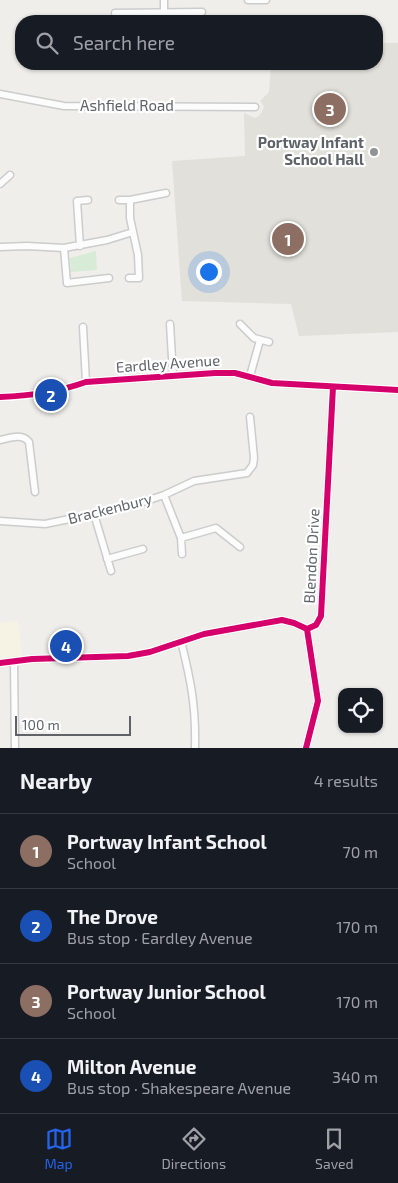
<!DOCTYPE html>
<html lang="en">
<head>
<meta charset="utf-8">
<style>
	:root { --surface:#171b24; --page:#20242c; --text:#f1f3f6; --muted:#9ea1a6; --line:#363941; --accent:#2563eb }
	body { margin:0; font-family:"Exo 2",sans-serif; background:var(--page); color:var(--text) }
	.controls { position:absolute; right:15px; bottom:15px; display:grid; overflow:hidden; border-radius:10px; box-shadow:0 1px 4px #0004 }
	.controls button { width:45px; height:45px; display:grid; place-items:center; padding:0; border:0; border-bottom:1px solid var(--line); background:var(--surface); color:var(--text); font:25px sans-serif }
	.scale { position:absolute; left:15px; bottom:12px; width:116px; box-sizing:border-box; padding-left:5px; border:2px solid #5f6368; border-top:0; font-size:14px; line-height:18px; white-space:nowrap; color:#5f6368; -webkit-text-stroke:4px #fff; paint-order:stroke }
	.you { position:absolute; left:208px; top:271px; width:18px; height:18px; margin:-12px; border:4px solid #fff; border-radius:50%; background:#1a73e8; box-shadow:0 0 0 8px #1a73e833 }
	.badge { display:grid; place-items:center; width:32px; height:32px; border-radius:50%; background:var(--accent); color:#fff; font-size:16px; font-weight:700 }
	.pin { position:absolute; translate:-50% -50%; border:2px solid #fff; box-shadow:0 1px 5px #0006 }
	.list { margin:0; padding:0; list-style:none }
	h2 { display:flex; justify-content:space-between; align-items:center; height:65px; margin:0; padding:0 20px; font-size:21px }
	h2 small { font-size:16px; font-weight:400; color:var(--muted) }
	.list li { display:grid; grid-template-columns:32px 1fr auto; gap:15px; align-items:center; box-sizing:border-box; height:75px; padding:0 20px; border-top:1px solid var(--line) }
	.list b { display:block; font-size:19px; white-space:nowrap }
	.list p { margin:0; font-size:16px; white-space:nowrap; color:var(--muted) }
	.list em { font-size:16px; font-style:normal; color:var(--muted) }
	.icon { flex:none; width:28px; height:28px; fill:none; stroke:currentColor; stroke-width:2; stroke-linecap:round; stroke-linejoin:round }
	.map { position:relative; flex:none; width:398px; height:748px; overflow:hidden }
	.search { position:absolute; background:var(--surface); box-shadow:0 1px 4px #0004; left:15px; right:15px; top:15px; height:55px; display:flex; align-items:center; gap:12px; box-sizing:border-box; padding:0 18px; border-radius:20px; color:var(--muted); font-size:19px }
	.sheet { height:365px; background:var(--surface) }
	nav { display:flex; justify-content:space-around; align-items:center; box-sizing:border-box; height:70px; border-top:1px solid var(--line); background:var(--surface); font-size:14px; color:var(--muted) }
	nav a { display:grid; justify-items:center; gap:2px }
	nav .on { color:var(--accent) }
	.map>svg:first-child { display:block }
	.commercial { fill:#f7f3e4 }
	.education { fill:#e2e0da }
	.green { fill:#d8ebd6 }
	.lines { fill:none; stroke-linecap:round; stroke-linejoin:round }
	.street-casing { stroke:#cbcccc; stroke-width:9 }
	.street { stroke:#fdfcfc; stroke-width:6 }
	.cycleway-casing { stroke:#fff; stroke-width:9 }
	.cycleway { stroke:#d6006c; stroke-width:6 }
	.poi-dot { fill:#919496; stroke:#fff; stroke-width:2 }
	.labels { text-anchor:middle; stroke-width:4.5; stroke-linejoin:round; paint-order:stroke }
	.street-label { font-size:15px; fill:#5f6368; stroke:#fff }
	.poi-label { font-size:15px; font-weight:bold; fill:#5f6368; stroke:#fff; text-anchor:end }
</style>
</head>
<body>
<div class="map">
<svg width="398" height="748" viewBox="0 0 398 748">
	<rect width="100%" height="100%" fill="#efeeea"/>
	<path class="commercial" d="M18 621 22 656 0 659V623Z"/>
	<path class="education" d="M377 43H398V332L299 336 291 304 182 301 172 161 245 156 244 113 255 118 259 116 262 112 264 106 260 101 269 92 271 64H377Z"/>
	<path class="green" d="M96 251 97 270 71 272 70 258Z"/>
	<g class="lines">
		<defs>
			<path id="street" d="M164 0V12
				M248 0H266
				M115 13 202 12
				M0 94 64 106 255 107
				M0 184 10 175
				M119 200H130
				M80 246 77 201 88 200
				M0 247 27 246 64 248 107 240 133 232
				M64 248 67 283 109 278
				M129 278H139L138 255 130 218V200L166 193
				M170 324 173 375
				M240 324 254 338 269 342
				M83 327 86 382
				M250 376 260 340
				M0 397C30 396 58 392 86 382L215 373H235L272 383 398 390
				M0 440C10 438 22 433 29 442L35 492
				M164 495 181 538 182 554
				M94 514 111 571
				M0 521 45 524 128 507 164 495 194 481 247 473 253 465 254 458 250 417
				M181 538 216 528 240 547
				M107 559 143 549
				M181 641C191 681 196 707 195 748
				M14 662 15 748
				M0 663 32 659 128 656 150 652 204 634 282 620 294 623 307 629
				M306 748 318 701 307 629 316 625 321 616 333 387"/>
		</defs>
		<use href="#street" class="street-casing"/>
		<use href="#street" class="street"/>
		<defs>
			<path id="cycleway" d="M0 397C30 396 58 392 86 382L215 373H235L272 383 398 390
				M0 663 32 659 128 656 150 652 204 634 282 620 294 623 307 629
				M306 748 318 701 307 629 316 625 321 616 333 387"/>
		</defs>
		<use href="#cycleway" class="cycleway-casing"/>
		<use href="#cycleway" class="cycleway"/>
	</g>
	<circle class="poi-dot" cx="374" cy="152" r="5"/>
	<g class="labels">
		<g class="street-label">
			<text x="127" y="111">Ashfield Road</text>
			<text transform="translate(168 364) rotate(-4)" y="5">Eardley Avenue</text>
			<text transform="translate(110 509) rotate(-14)" y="5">Brackenbury</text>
			<text transform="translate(312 556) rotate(-87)" y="5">Blendon Drive</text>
		</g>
		<g class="poi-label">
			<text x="364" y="148">Portway Infant<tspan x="364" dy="17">School Hall</tspan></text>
		</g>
	</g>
</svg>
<div class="controls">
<button><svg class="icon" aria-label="locate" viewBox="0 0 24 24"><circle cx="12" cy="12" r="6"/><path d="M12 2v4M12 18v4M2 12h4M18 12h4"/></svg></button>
</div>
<div class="scale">100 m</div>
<div class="you"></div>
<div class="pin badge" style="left:288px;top:239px;background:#8d6e63">1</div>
<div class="pin badge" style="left:51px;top:395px;background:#1a4fb4">2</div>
<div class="pin badge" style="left:330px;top:109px;background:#8d6e63">3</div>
<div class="pin badge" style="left:66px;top:646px;background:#1a4fb4">4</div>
<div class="search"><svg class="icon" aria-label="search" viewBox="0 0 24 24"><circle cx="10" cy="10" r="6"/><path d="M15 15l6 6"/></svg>Search here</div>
</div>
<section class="sheet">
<h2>Nearby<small>4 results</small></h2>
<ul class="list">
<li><span class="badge" style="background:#8d6e63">1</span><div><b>Portway Infant School</b><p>School</p></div><em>70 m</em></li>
<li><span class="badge" style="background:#1a4fb4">2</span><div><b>The Drove</b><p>Bus stop · Eardley Avenue</p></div><em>170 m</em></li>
<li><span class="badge" style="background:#8d6e63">3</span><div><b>Portway Junior School</b><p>School</p></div><em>170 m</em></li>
<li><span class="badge" style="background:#1a4fb4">4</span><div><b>Milton Avenue</b><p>Bus stop · Shakespeare Avenue</p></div><em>340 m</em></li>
</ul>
</section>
<nav>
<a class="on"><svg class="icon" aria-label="map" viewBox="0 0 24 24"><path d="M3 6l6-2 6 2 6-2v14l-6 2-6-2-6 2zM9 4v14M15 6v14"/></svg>Map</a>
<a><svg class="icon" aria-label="directions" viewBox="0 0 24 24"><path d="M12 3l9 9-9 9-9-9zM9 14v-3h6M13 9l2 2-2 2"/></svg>Directions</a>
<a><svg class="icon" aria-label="saved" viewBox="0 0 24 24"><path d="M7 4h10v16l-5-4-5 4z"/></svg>Saved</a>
</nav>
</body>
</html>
